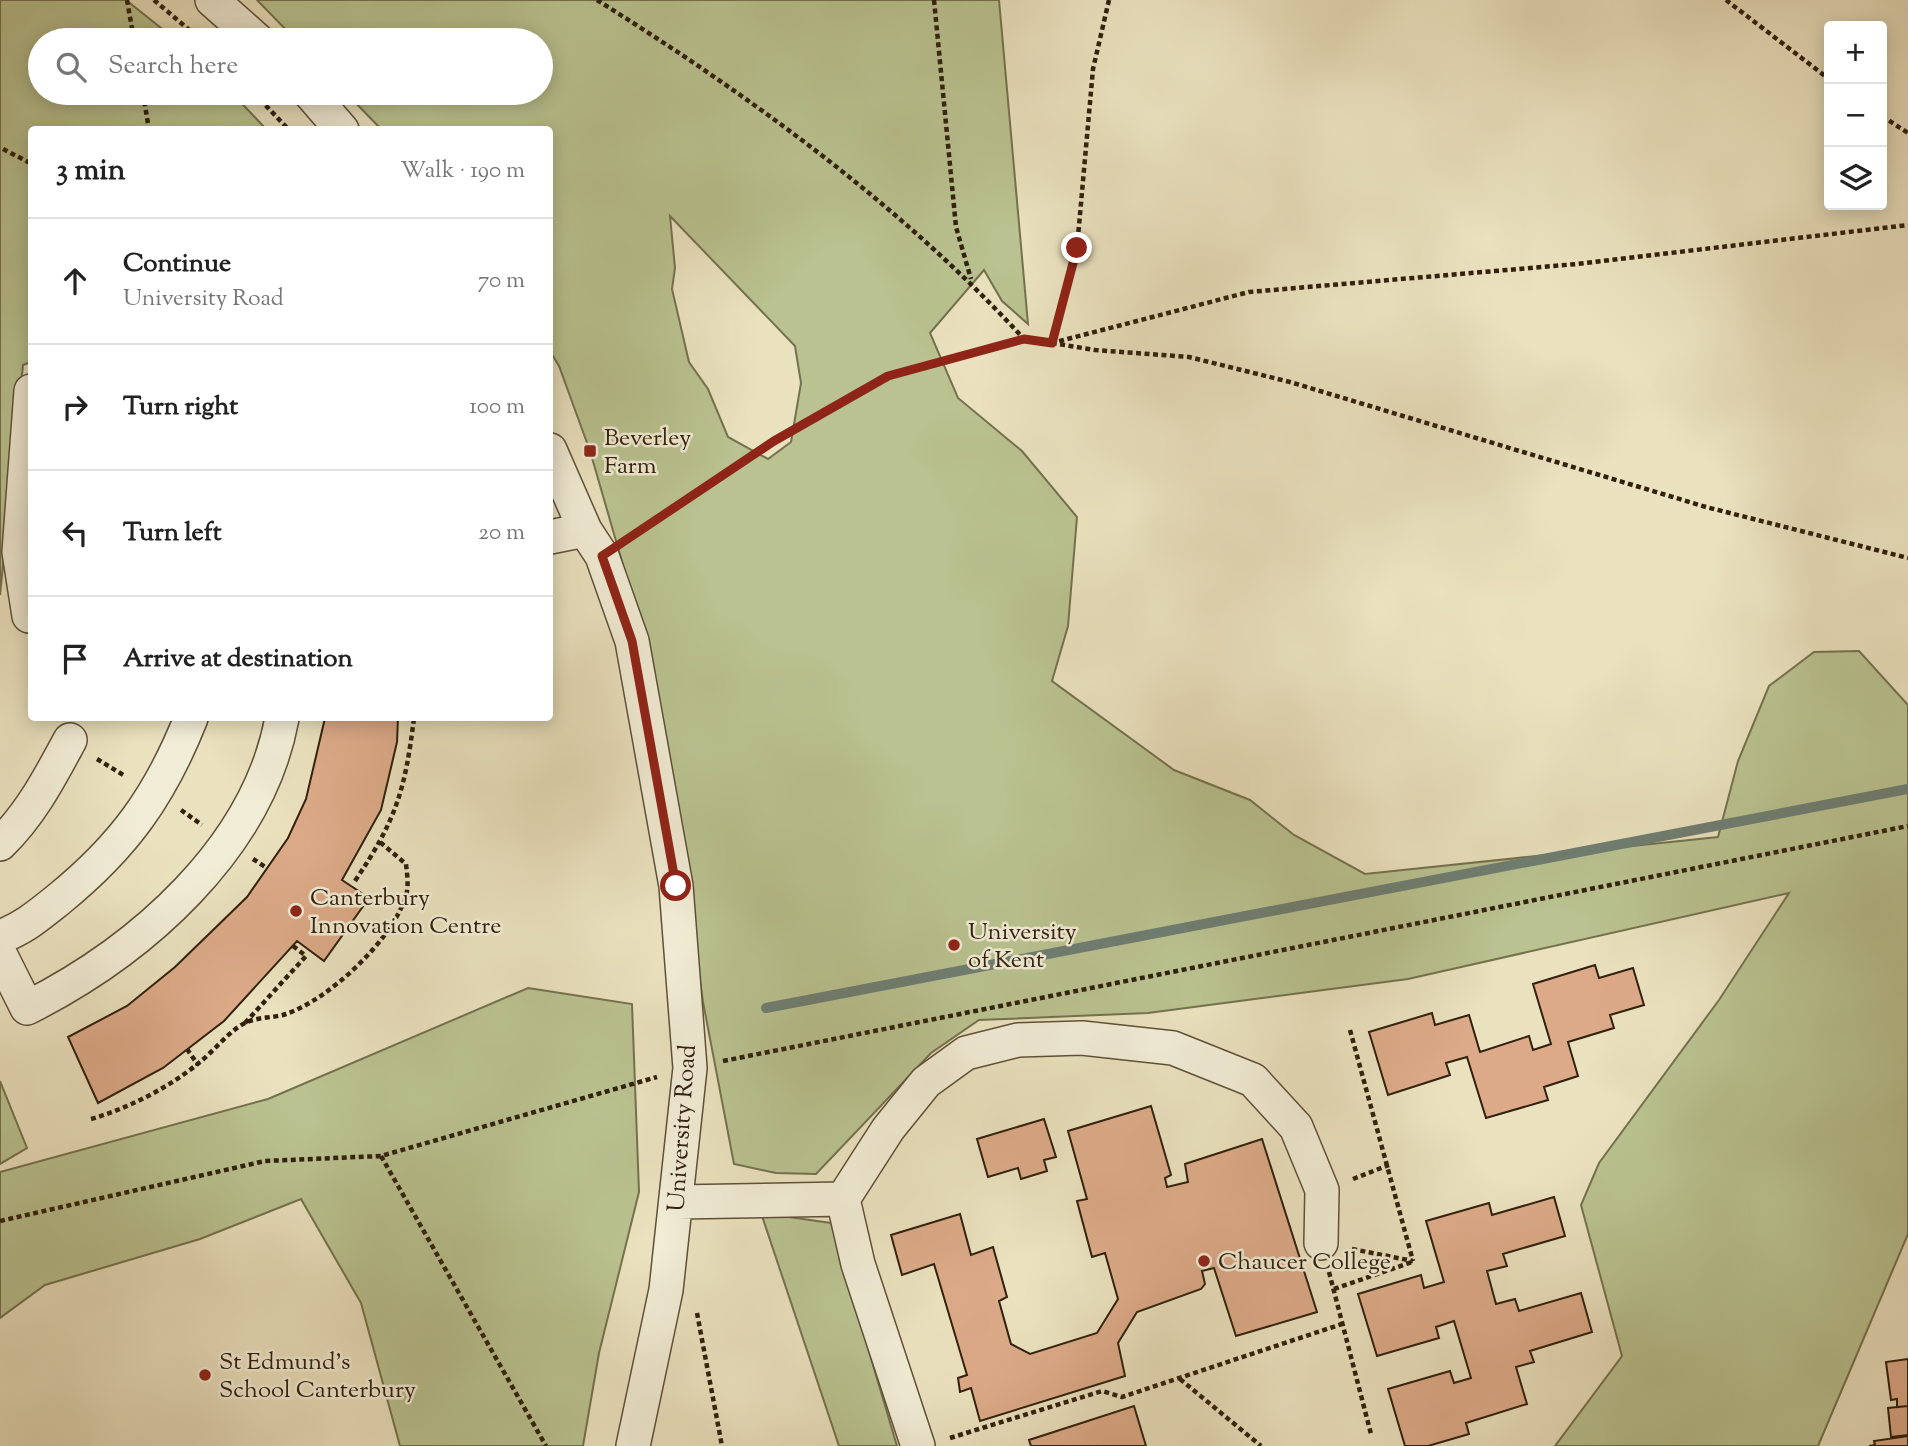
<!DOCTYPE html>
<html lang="en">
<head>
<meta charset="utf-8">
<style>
	:root { --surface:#fff; --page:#f6f6f6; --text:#222; --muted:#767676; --line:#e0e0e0 }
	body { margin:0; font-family:"Sorts Mill Goudy",serif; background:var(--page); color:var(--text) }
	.controls { position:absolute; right:21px; top:21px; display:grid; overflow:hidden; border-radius:7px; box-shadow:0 4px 18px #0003 }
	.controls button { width:63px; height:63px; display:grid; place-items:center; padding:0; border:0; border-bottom:2px solid var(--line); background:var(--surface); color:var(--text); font:35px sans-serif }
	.stop { position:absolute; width:21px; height:21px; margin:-16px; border:5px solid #8f2418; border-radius:50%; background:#fff }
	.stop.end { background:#8f2418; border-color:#fff; box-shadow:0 2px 7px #0008 }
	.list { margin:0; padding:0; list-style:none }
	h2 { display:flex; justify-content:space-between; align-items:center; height:91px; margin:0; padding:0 28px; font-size:30px }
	h2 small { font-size:23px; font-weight:400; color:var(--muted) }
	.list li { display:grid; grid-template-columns:46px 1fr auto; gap:21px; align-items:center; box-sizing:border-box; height:126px; padding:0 28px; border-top:2px solid var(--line) }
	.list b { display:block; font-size:26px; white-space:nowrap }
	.list p { margin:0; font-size:23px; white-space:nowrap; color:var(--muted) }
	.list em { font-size:23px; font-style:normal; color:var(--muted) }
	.icon { flex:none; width:38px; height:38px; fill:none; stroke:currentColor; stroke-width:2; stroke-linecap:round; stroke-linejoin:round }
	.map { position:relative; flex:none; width:1908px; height:1446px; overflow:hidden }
	.search { position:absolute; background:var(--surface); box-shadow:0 4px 18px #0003; left:28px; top:28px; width:525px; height:77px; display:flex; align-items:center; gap:18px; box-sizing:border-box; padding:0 24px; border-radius:38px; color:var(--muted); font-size:26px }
	.panel { position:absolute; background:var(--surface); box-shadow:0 4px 18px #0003; left:28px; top:126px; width:525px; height:595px; border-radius:7px }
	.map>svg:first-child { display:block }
	.green { fill:#b9c290; stroke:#74714e; stroke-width:2; fill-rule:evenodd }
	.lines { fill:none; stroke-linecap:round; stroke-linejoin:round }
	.stream { stroke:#6e7e72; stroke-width:10 }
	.building { fill:#dcaa88; stroke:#30200d; stroke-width:2 }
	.minor-casing { stroke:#5e5039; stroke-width:36 }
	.path { stroke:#30200d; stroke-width:4.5; stroke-dasharray:5 3.5; stroke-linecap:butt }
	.minor { stroke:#f1ecd5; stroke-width:33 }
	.route { stroke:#8f2418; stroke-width:9 }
	.poi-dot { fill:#8f2418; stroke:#f1ecd5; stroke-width:2.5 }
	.labels { text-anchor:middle; stroke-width:5; stroke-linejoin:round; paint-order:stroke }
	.poi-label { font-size:24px; fill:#30200d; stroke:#f1ecd5; text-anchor:start }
	.street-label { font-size:24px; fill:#30200d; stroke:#f1ecd5 }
</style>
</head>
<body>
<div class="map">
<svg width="1908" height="1446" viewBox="0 0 1908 1446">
	<rect width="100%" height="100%" fill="#eae1be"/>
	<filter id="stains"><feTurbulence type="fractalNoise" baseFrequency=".00286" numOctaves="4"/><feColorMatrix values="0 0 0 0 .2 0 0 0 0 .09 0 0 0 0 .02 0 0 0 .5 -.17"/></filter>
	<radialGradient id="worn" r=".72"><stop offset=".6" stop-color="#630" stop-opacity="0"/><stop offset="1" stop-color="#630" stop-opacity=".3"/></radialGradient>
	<path class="green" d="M0 0H126L176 40H40V93H232L266 129 32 130 31 362 23 365 0 595Z
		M257 0H999L1028 324 1002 301 984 270 930 333 958 398 1022 451 1077 517 1068 626 1052 681 1174 770 1250 800 1294 835 1365 874 1718 837 1738 761 1769 686 1814 652 1859 651 1908 705V1234L1818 1446H1555L1622 1356 1581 1205 1599 1163 1719 1000 1789 893 1408 979 1148 1013 979 1020 931 1053 816 1174 776 1173 734 1164 703 1002 683 857 627 579 590 451 559 366 550 351V130L381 129 346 93H541V40H296ZM670 216 795 346 801 383 791 442 768 459 728 437 708 389 689 362 672 289 675 268Z
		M528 988 632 1004 639 1192 599 1353 583 1446H400L361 1303 301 1199 200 1239 45 1285 0 1318V1172L268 1099Z
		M0 1081 27 1148 0 1164Z
		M761 1213 831 1223 897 1446H839Z"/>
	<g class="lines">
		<path class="stream" d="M766 1008 1908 789"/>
	</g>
	<path class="building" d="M325 718H398L397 742 381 810 342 880 369 898 324 961 297 941 224 1021 163 1068 98 1103 68 1037 127 1006 175 967 247 897 288 838 306 799Z
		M1595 965 1599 978 1633 968 1644 1005 1610 1015 1614 1028 1568 1042 1578 1076 1544 1087 1548 1100 1486 1118 1467 1057 1446 1063 1450 1075 1388 1095 1369 1032 1432 1013 1435 1025 1469 1015 1480 1052 1529 1036 1533 1050 1551 1044 1533 984Z
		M1151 1106 1171 1175 1165 1178 1167 1187 1188 1182 1185 1164 1262 1139 1317 1312 1236 1336 1214 1268 1202 1271 1205 1284 1201 1289 1137 1312 1118 1343 1125 1376 980 1421 971 1388 960 1392 958 1378 967 1375 934 1264 902 1275 891 1235 960 1214 971 1255 993 1247 1007 1297 999 1301 1011 1344 1030 1354 1097 1333 1118 1299 1105 1253 1092 1257 1077 1201 1087 1199 1068 1131Z
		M1044 1119 1056 1157 1044 1160 1047 1171 1021 1179 1018 1168 988 1177 977 1139Z
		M1554 1197 1565 1236 1503 1254 1507 1266 1487 1271 1496 1304 1515 1299 1519 1311 1581 1293 1592 1332 1530 1351 1534 1362 1516 1367 1527 1404 1466 1423 1469 1434 1428 1446H1405L1388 1389 1450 1371 1454 1383 1471 1378 1454 1321 1436 1327 1439 1338 1377 1356 1358 1294 1421 1275 1424 1288 1444 1282 1426 1221 1489 1203 1492 1215Z
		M1908 1359V1406L1897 1407V1399L1891 1400 1886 1362Z
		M1134 1406 1146 1446H1031L1029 1440Z
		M1908 1406V1435L1891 1437 1888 1408Z
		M1908 1436V1446H1869L1875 1445 1874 1441Z"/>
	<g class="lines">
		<defs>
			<path id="minor" d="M212 0 257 40
				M310 93 342 130
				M31 391 19 552 29 616 32 615
				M550 450 585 530 602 556 632 641 676 886 690 1068 666 1290 633 1446
				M550 537 585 530
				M0 844C31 814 50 777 70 740
				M0 937C24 928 39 915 59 899 124 846 160 796 191 718
				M0 954 27 1008C140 951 258 849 282 718
				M677 1202 843 1199
				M918 1446 858 1264 843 1199 888 1129 926 1082 966 1053 1018 1040 1082 1038 1173 1048 1253 1080 1296 1127 1322 1190 1321 1243"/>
		</defs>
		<use href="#minor" class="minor-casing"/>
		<path class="path" d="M127 0 134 40
			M154 0 201 40
			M597 0C750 96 902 206 1024 339
			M934 0 956 227 971 279
			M1109 0 1093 69 1077 248 1052 343 1095 350 1189 357 1290 382 1706 507 1908 558
			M1726 0 1829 79
			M143 93 149 130
			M254 93 289 130
			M1882 116 1908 133
			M3 149 32 164
			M627 539 774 441 888 376 1024 339 1052 343 1249 292 1577 264 1908 225
			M97 759 125 776
			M181 810 202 825
			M253 859 267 868
			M355 881C396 820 405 791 414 718
			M245 1023 306 956 293 946
			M1350 1030 1413 1261
			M187 1049 198 1065
			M723 1061 1908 826
			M91 1119C129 1108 170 1087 200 1062 214 1051 229 1031 245 1023 256 1017 274 1018 286 1014 330 999 392 940 406 896 409 885 407 874 406 864L380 842
			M381 1156 546 1446
			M1353 1179 1389 1165
			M0 1221 265 1161 381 1156 657 1077
			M1352 1249 1413 1261
			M1329 1272 1371 1434
			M1334 1289 1412 1262
			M697 1313 722 1446
			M1180 1379 1261 1446
			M950 1438 1102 1391 1122 1397 1342 1324"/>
		<use href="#minor" class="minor"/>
	</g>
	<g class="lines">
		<path class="route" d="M676 886 632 641 602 556 774 441 888 376 1024 339 1052 343 1077 248"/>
	</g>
	<g class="poi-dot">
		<rect x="583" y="444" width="14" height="14" rx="3.5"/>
		<circle cx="296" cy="911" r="7"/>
		<circle cx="954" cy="945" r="7"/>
		<circle cx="1204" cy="1261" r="7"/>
		<circle cx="205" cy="1375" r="7"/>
	</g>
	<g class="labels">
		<g class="poi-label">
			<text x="604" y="445">Beverley<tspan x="604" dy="28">Farm</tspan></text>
			<text x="310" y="905">Canterbury<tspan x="310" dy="28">Innovation Centre</tspan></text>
			<text x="968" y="939">University<tspan x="968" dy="28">of Kent</tspan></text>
			<text x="1218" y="1269">Chaucer College</text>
			<text x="219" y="1369">St Edmund's<tspan x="219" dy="28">School Canterbury</tspan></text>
		</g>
		<g class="street-label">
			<text transform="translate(681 1128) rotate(-86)" y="8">University Road</text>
		</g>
	</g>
	<rect width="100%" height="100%" filter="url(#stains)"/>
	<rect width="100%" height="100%" fill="url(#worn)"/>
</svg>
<div class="controls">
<button>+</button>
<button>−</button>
<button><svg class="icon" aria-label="layers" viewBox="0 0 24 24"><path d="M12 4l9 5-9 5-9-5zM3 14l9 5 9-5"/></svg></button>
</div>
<div class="stop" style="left:676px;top:886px"></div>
<div class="stop end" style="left:1077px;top:248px"></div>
<div class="search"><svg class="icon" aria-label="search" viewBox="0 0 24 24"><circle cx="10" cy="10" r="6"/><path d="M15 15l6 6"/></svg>Search here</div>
<section class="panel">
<h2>3 min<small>Walk · 190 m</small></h2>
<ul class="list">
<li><svg class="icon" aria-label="ahead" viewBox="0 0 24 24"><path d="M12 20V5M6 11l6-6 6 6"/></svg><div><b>Continue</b><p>University Road</p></div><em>70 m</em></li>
<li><svg class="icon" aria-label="right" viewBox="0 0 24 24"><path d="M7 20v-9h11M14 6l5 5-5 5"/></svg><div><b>Turn right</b></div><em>100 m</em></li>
<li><svg class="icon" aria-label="left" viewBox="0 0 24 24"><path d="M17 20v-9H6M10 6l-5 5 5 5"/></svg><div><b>Turn left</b></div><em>20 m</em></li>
<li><svg class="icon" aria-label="arrive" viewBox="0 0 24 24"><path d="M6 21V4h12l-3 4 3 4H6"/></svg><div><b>Arrive at destination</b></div></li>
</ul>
</section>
</div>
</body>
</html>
